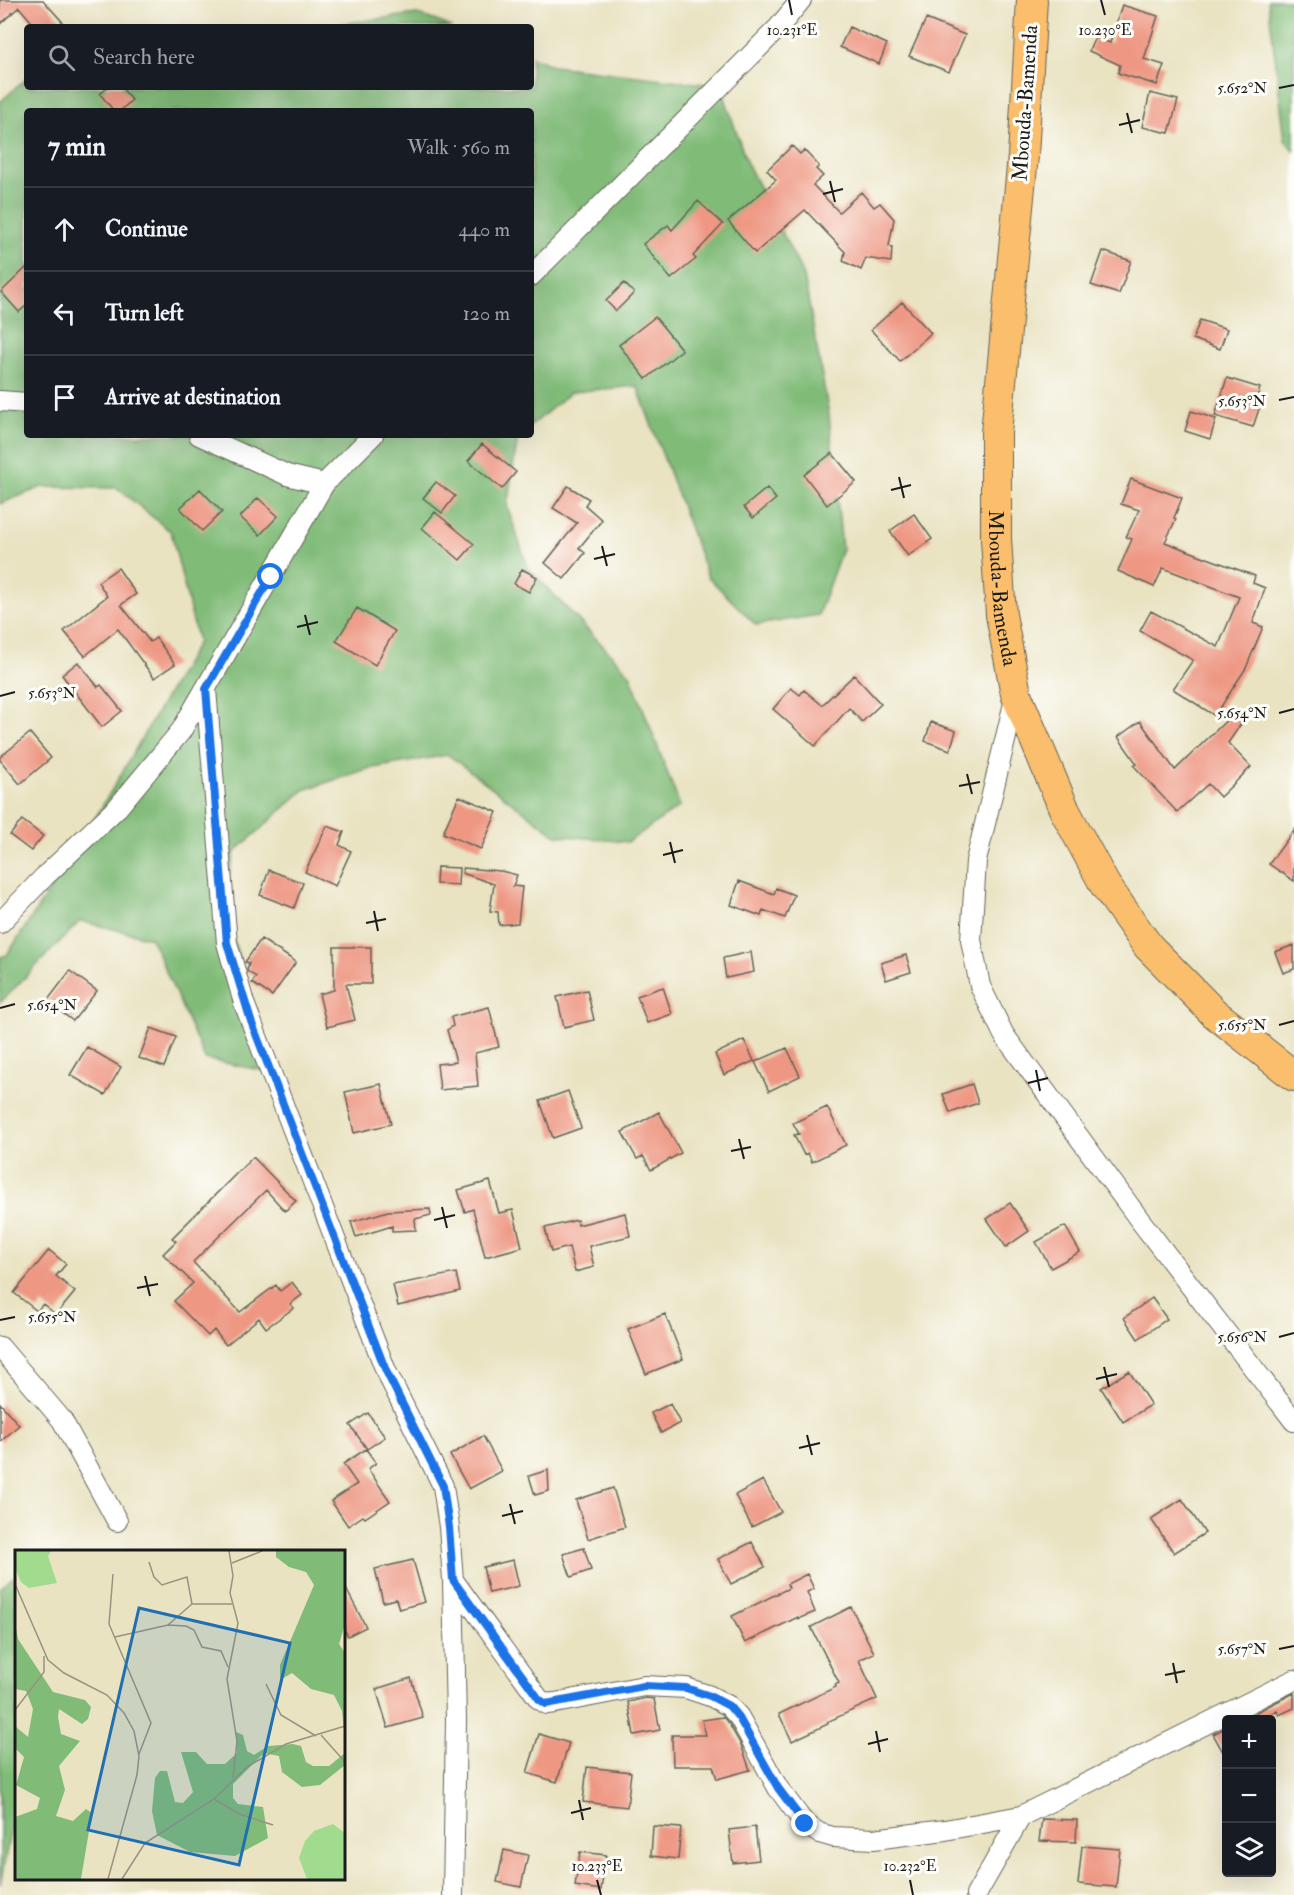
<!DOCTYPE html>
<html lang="en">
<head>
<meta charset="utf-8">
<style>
	:root { --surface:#171b24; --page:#20242c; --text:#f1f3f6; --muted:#9ea1a6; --line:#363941 }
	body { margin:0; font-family:"IM FELL Double Pica",serif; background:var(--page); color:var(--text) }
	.controls { position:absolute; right:18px; bottom:18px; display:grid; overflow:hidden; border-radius:6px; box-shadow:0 6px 24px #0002 }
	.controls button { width:54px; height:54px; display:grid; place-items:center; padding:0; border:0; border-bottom:2px solid var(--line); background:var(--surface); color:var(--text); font:30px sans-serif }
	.stop { position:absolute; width:18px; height:18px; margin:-14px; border:4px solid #1a73e8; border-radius:50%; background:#fff }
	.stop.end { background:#1a73e8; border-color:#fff; box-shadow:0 2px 6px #0008 }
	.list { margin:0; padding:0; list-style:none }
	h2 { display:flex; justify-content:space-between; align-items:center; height:78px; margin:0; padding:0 24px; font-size:26px }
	h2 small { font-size:20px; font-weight:400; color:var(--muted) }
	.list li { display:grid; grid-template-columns:39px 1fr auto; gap:18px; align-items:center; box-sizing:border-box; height:84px; padding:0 24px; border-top:2px solid var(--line) }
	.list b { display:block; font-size:22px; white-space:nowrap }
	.list em { font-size:20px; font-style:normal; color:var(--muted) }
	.icon { flex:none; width:33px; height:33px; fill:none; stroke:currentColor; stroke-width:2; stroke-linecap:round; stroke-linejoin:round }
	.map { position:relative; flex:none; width:1294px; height:1895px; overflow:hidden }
	.search { position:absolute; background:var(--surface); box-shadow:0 6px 24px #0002; left:24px; top:24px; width:510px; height:66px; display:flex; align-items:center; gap:15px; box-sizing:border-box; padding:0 21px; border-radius:6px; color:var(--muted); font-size:22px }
	.panel { position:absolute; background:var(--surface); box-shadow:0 6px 24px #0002; left:24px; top:108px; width:510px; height:330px; border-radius:6px }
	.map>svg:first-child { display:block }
	.forest { fill:#80bb78; stroke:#4e6c4a; stroke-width:1.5 }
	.building { fill:#ee9884 }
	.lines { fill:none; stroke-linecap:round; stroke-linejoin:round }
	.minor-casing { stroke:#646256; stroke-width:22 }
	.highway-casing { stroke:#646256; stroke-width:32 }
	.minor { stroke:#fff; stroke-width:20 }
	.highway { stroke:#fabe6d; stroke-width:30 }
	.route { stroke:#1a73e8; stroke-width:8 }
	.ticks { fill:none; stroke:#1c1c1c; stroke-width:2 }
	.labels { text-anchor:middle; stroke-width:6; stroke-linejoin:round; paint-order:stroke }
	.street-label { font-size:21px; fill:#1c1c1c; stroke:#fdfcf7 }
	.inset-road { fill:none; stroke:#979380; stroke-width:1.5 }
	.view { fill:#1f6fb2; fill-opacity:0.15; stroke:#1f6fb2; stroke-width:3 }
	.inset-edge { fill:none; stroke:#1c1c1c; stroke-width:3 }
	.ticks-label { font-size:15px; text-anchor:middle; fill:#1c1c1c; stroke:#fdfcf7; stroke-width:6; stroke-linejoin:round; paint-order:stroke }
</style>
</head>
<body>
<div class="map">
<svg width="1294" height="1895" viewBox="0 0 1294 1895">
	<rect width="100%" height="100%" fill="#fdfcf7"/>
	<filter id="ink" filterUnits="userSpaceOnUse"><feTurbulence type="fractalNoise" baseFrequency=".0167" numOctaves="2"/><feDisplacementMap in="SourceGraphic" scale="12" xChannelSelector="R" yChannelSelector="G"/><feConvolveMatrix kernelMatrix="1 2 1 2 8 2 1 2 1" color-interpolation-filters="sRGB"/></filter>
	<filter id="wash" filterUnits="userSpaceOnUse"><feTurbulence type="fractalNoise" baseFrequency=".008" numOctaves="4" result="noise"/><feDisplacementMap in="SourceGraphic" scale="24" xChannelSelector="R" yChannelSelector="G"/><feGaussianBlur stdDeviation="1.35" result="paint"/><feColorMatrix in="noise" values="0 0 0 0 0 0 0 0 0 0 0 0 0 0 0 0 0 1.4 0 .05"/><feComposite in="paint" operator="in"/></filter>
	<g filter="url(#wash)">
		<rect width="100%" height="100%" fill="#e9e3c2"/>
		<path class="forest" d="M1268 0H1294V151L1285 140Z
			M417 14 452 27H318Z
			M531 57 553 66 721 86 746 161 804 276 829 415 842 549 818 615 756 625 708 577 637 386 571 392 531 426V111H27V435H521L518 437 507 506 528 568 630 674 680 806 628 842 556 835 448 755 367 769 304 790 235 852 223 900 270 1072 205 1059 151 938 80 921 0 1003V957L7 955 82 841 198 642 171 532 117 488 42 487 0 504V102L27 78V87H531Z
			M13 1577 16 1593V1803L0 1885V1589Z"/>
		<g id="blocks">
			<path class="building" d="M0 0H43L67 27H36L19 7 0 24Z
				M1122 5 1158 16 1144 59 1164 65 1157 85 1118 73 1120 65 1089 51 1095 37 1110 43Z
				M926 19 965 35 949 72 909 56Z
				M849 27 887 44 879 64 840 47Z
				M108 87H121L132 100 120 111H114L100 94Z
				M1150 93 1178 100 1169 133 1142 127Z
				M792 146 800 154 804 150 819 166 816 169 823 176 813 185 839 212 861 192 874 207 880 203 894 219 889 246 892 247 891 262 866 258 861 270 843 261 845 252 805 210 755 253 728 221 776 180 767 170Z
				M698 201 723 224 693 256 696 259 671 279 643 244 668 225 672 230Z
				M1103 251 1131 261 1119 294 1091 285Z
				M27 267V305L19 312 1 292Z
				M624 283 634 293 616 311 606 301Z
				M902 302 931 333 900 361 871 330Z
				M655 317 682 350 646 379 619 345Z
				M1200 320 1227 329 1220 349 1193 339Z
				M1227 378 1260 388 1256 401 1261 403 1253 427 1215 416Z
				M1191 411 1216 419 1210 439 1185 431Z
				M482 444 516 472 502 489 468 461Z
				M832 453 856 482 827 505 804 475Z
				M1131 479 1182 498 1174 518 1176 519 1165 542 1255 576 1253 583 1265 588 1253 623 1263 627 1246 668 1215 716 1173 689 1193 660 1140 631 1151 611 1218 647 1239 597 1163 568 1154 587 1118 571 1132 539 1126 537 1139 510 1121 504Z
				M436 482 455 496 442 513 423 498Z
				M568 486 589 499 585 505 602 520 579 548 585 553 564 579 545 563 577 523 553 508Z
				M767 488 776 499 753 518 744 507Z
				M200 489 222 512 202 531 180 508Z
				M258 498 278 516 260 535 240 517Z
				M435 512 474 544 460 560 422 528Z
				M914 514 932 539 908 556 890 531Z
				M118 568 136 594 121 605 150 642 156 638 175 664 154 678 118 629 85 656 64 631 107 596 98 582Z
				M522 569 537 577 529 592 514 584Z
				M357 608 395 631 375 665 336 641Z
				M78 662 98 687 101 685 122 711 102 727 62 675Z
				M854 675 881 704 862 722 849 708 815 746 773 709 791 688 800 695 804 690 822 705Z
				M1233 714 1243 721 1228 743 1251 767 1220 797 1208 784 1177 812 1134 766 1137 764 1118 737 1140 721 1175 770Z
				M931 722 956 731 950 750 925 741Z
				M30 733 51 758 20 784 0 760V757Z
				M459 796 497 812 481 849 443 833Z
				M22 820 43 836 31 851 10 835Z
				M327 826 344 832 339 845 351 851 335 886 305 872Z
				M1294 830V881L1269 864Z
				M437 867 459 868 458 885 436 884Z
				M463 868 501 871 517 875 513 886 522 887 518 923 499 925 498 912 490 911 494 884 462 873Z
				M269 870 303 883 294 908 260 895Z
				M739 881 774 894 776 888 794 895 785 918 763 910 761 916 731 905Z
				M261 939 296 962 272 996 252 983 256 977 247 971 249 963 245 962Z
				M1294 945V969L1283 973 1275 952Z
				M334 947H371V984H346L355 1020 327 1027 319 994 334 990Z
				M751 952 754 972 726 978 723 958Z
				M906 955 911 972 886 980 881 963Z
				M70 971 97 991 73 1021 47 1001Z
				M663 987 672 1014 647 1023 637 996Z
				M587 990 594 1020 564 1027 557 997Z
				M489 1007 499 1047 475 1053 478 1086 440 1090 437 1064 456 1062 447 1030 453 1026 451 1017Z
				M151 1028 176 1037 164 1067 139 1058Z
				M744 1040 754 1061 724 1075 715 1054Z
				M87 1047 121 1067 105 1095 70 1075Z
				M787 1048 800 1076 769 1091 755 1062Z
				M381 1084 391 1124 354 1133 345 1092Z
				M972 1084 978 1103 950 1113 943 1094Z
				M568 1091 581 1128 553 1138 540 1101Z
				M827 1107 846 1145 812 1162 808 1153 804 1155 794 1135 799 1134 793 1123Z
				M659 1112 681 1153 651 1170 643 1156 637 1159 622 1132Z
				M253 1157 296 1201 285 1211 266 1190 193 1262 240 1312 276 1285 280 1291 292 1282 302 1295 290 1304 294 1308 266 1328 259 1318 226 1345 214 1330 208 1336 174 1301 193 1283 163 1254 176 1241 172 1238Z
				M490 1181 499 1213 513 1210 522 1247 485 1257 473 1209 465 1212 458 1190Z
				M1010 1203 1029 1231 1006 1247 987 1219Z
				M430 1209 431 1215 415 1219 416 1230 392 1231V1226L356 1237 351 1222 388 1211Z
				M625 1213 630 1236 589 1246 594 1267 575 1272 569 1247 551 1252 545 1228 577 1220 578 1225Z
				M1065 1226 1080 1252 1051 1268 1036 1242Z
				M49 1250 66 1264 56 1276 75 1292 56 1315 43 1304 37 1311 14 1293Z
				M456 1273 460 1291 398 1306 393 1285Z
				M1152 1298 1167 1319 1138 1339 1124 1318Z
				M665 1314 683 1359 646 1374 628 1329Z
				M1129 1371 1151 1405 1123 1422 1101 1388Z
				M0 1403 19 1425 0 1442Z
				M670 1404 680 1423 661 1433 651 1413Z
				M368 1413 385 1437 367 1449 350 1425Z
				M483 1436 502 1471 469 1489 450 1455Z
				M366 1449 376 1463 368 1469 390 1501 365 1518 363 1516 348 1526 331 1501 357 1484 343 1464Z
				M548 1470 549 1491 535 1495 529 1476Z
				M763 1480 781 1512 752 1527 735 1495Z
				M613 1488 625 1527 588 1539 576 1500Z
				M1182 1499 1205 1533 1174 1553 1151 1519Z
				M752 1542 765 1567 731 1584 718 1559Z
				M584 1548 591 1570 571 1577 563 1554Z
				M413 1560 425 1602 399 1609 396 1599 383 1602 375 1569Z
				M513 1560 519 1586 489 1593 483 1567Z
				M807 1574 814 1589 807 1592 815 1612 798 1619V1617L745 1643 732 1616 789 1588 787 1584Z
				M344 1585 366 1627 348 1636 344 1629Z
				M851 1607 874 1653 859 1660 877 1699 827 1722 828 1724 792 1741 779 1714 836 1687 835 1685 839 1683 811 1627Z
				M411 1678 423 1718 388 1728 376 1689Z
				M1294 1693V1708L1279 1715 1277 1711 1262 1719H1249L1247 1717Z
				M646 1698 654 1699 660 1730 634 1735 628 1702Z
				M723 1717 729 1724 742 1747 750 1770 717 1779 713 1766H673L672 1735H706L702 1720Z
				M1227 1727V1759L1213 1734Z
				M539 1734 569 1743 557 1782 527 1773Z
				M587 1767 631 1772 627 1807 583 1802Z
				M1042 1819 1077 1820 1076 1842 1039 1841Z
				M653 1826 681 1828 678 1859 651 1856Z
				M755 1827 759 1860 733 1863 729 1830Z
				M1082 1846 1120 1849 1116 1887 1078 1884Z
				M504 1850 528 1855 521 1887 497 1882Z
				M580 1852 606 1855 601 1890 575 1886Z"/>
		</g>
	</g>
	<g filter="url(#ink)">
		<use href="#blocks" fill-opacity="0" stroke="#646256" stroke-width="1.5"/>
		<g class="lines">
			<defs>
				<path id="minor" d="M531 276 778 28 801 0
					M0 401 27 403
					M199 435 287 475 324 484
					M206 689 227 943 244 1003 386 1371 443 1486 449 1527 453 1580 456 1720 453 1895
					M1016 695 976 861 971 940 980 986 1004 1035 1139 1219 1294 1421
					M0 923 45 876 118 807 181 731 324 484 373 435
					M0 1347 62 1420 117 1521
					M453 1580 539 1699 547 1704 555 1703 644 1686 686 1688 710 1696 729 1706 739 1717 778 1788 805 1824 819 1833 833 1837 874 1839 945 1830 1021 1816 1294 1680
					M976 1895 1021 1816"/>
				<g id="highway">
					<path id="s1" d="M1032 0 1023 156 996 433V539L1001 615 1016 694 1065 811 1105 885 1148 946 1214 1013 1294 1076"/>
				</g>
			</defs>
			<use href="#minor" class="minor-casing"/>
			<use href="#highway" class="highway-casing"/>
			<use href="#minor" class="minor"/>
			<use href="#highway" class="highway"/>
		</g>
	</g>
	<g class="lines" filter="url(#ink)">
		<path class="route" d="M271 577 206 689 227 943 251 1021 386 1371 443 1486 449 1527 453 1580 539 1699 546 1704 644 1686 686 1688 710 1696 729 1706 739 1718 778 1788 805 1824"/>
	</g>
	<path class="ticks" d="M789 0 792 15M1101 0 1105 15M1279 88 1294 85M1127 113 1132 133M1119 125 1140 120M830 181 835 202M823 194 843 189M1279 400 1294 397M899 477 904 498M891 490 911 485M602 546 607 566M594 559 615 554M305 615 310 635M297 627 318 622M0 696 15 692M1279 713 1294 709M967 774 972 794M959 786 980 782M670 842 675 863M663 855 683 850M374 911 378 931M366 923 386 919M0 1008 15 1004M1279 1025 1294 1021M1036 1070 1040 1091M1028 1083 1048 1078M739 1139 744 1159M731 1151 751 1147M442 1207 447 1228M434 1220 455 1215M145 1276 150 1296M137 1288 158 1284M0 1320 15 1317M1279 1337 1294 1333M1104 1367 1109 1387M1096 1379 1117 1374M807 1435 812 1455M799 1448 820 1443M510 1504 515 1524M502 1516 523 1511M1279 1649 1294 1646M1173 1663 1177 1683M1165 1675 1185 1671M876 1731 880 1752M868 1744 888 1739M579 1800 583 1820M571 1813 591 1808M597 1880 601 1895M910 1880 913 1895"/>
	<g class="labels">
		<g class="street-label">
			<text transform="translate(1025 103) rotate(-86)" y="7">Mbouda-Bamenda</text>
			<text dy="7" stroke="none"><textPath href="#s1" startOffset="590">Mbouda-Bamenda</textPath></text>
		</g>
	</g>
	<g transform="translate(15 1550)">
		<rect width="330" height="330" fill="#e9e3c2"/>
		<path d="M0 1H36L33 6 42 33 14 38 6 32 0 18ZM318 274 330 283V329H292L284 308 290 291 299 281Z" fill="#a1db8d"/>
		<path d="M261 1H330V74L324 94 330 103V189L327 161 319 145 296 139 277 123 265 130V115L299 35 291 22 274 17 261 7ZM0 73 3 89 38 142 70 150 76 157 73 169 67 174 44 159 43 167 46 184 65 191 44 216 50 240 41 266 58 271 71 259 77 263 66 329H0V267L22 259 25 248 1 235 9 207 0 198V176L13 187 18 159 11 141 0 139ZM221 182 228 185 232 201 239 205 253 196 278 194 286 196 291 212 298 216H314L330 203V215L305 235 287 237 267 222 264 206 249 203 218 234V248L223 254 248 257 253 288 220 306 175 302 142 285 137 261 140 228 145 221H152L160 252 168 253 178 242 166 202H181L192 214H210L222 203Z" fill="#80bb78"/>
		<path class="inset-road" d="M214 1 218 26 215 43 223 73 212 129 222 191 218 228M134 12 139 27 147 35 172 27 177 54M217 13 247 1M98 24 94 74 136 173 124 204M0 34 33 110 49 123 92 145 109 163 119 181 124 206 122 225 93 329M153 75 177 54H217M100 87 153 75 171 76 179 80 187 97 206 101 213 117M251 134 266 165 301 186M0 160 29 122V106M306 185 330 212M199 249 224 264 258 275M107 329 130 293 199 249 232 217 271 194 330 176"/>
		<path class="view" d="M124 58 275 93 224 315 73 280Z"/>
		<rect width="330" height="330" class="inset-edge"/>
	</g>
	<g class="ticks-label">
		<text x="792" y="35">10.231°E</text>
		<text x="1105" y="35">10.230°E</text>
		<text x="1242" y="93">5.652°N</text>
		<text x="1242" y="406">5.653°N</text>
		<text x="52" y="698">5.653°N</text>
		<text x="1242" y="718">5.654°N</text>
		<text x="52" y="1010">5.654°N</text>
		<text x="1242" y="1030">5.655°N</text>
		<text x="52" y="1322">5.655°N</text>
		<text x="1242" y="1342">5.656°N</text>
		<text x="1242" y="1654">5.657°N</text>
		<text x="597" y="1871">10.233°E</text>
		<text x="910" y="1871">10.232°E</text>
	</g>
</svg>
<div class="controls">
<button>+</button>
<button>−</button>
<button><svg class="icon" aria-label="layers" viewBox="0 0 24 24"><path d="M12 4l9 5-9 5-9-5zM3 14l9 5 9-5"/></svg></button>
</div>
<div class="stop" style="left:271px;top:577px"></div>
<div class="stop end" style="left:805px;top:1824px"></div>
<div class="search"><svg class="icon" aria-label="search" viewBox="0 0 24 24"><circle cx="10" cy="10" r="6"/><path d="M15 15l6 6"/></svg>Search here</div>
<section class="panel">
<h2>7 min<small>Walk · 560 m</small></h2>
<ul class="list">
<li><svg class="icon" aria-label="ahead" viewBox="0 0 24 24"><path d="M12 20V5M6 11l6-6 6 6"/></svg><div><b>Continue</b></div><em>440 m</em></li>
<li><svg class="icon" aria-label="left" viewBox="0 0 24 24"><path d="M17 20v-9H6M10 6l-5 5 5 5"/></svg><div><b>Turn left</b></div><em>120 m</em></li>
<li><svg class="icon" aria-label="arrive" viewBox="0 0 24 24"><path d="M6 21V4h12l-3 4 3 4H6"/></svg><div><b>Arrive at destination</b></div></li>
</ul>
</section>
</div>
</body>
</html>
